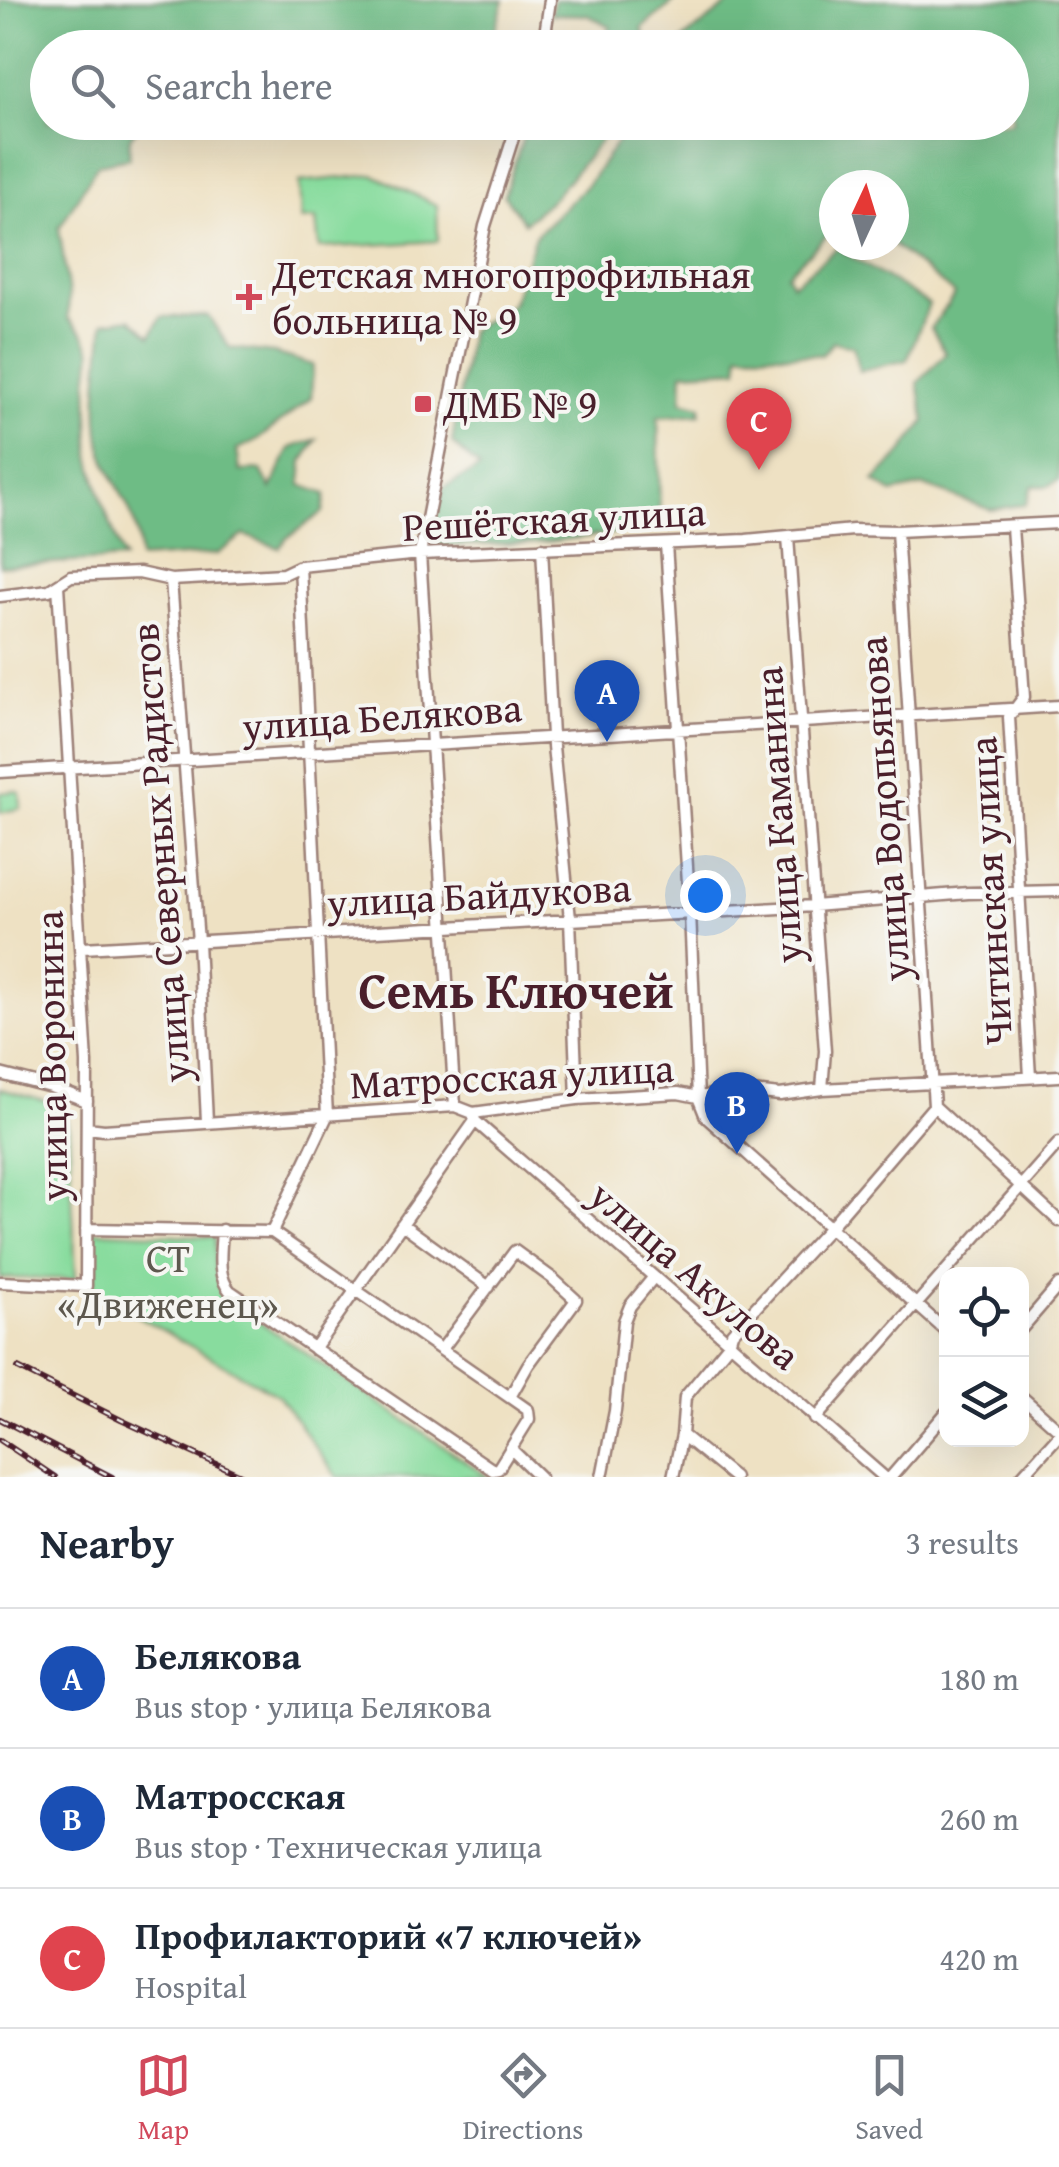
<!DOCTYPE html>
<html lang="en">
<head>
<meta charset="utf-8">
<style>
	:root { --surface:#fff; --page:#f2f2f3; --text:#1f2937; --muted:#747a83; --line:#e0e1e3; --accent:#d1495b }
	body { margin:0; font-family:"Gentium Book Plus",serif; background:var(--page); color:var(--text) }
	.controls { position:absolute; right:30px; bottom:30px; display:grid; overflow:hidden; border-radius:20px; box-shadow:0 10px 40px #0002 }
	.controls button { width:90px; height:90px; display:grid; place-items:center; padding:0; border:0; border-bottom:2px solid var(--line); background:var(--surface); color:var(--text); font:50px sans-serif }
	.compass { position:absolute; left:819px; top:170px; width:90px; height:90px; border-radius:50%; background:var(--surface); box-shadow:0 10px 40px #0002; rotate:4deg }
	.you { position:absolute; left:705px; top:895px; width:35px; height:35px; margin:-25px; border:8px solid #fff; border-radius:50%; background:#1a73e8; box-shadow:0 0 0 15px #1a73e833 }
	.badge { display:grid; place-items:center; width:65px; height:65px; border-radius:50%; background:var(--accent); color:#fff; font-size:32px; font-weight:700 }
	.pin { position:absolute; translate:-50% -82px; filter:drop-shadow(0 2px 5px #0008) }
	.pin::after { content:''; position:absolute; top:52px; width:35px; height:30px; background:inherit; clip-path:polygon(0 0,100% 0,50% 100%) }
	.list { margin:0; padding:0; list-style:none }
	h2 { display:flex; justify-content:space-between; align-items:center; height:130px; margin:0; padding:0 40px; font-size:42px }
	h2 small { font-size:32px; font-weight:400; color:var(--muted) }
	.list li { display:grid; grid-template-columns:65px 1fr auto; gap:30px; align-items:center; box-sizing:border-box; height:140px; padding:0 40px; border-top:2px solid var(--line) }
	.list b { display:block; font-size:38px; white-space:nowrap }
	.list p { margin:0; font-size:32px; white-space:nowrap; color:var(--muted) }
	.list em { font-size:32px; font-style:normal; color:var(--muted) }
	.icon { flex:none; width:55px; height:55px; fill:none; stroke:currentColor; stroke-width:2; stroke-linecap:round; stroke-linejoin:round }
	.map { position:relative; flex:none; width:1059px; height:1477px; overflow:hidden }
	.search { position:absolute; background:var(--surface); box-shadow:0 10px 40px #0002; left:30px; right:30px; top:30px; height:110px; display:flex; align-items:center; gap:25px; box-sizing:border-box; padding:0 35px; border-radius:55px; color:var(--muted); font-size:38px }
	.sheet { height:550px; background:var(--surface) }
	nav { display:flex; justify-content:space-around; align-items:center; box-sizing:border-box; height:140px; border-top:2px solid var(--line); background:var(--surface); font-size:28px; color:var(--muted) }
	nav a { display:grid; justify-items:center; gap:5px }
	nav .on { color:var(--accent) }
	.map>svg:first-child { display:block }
	.green { fill:#88dc9e; stroke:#697e64; stroke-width:2.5 }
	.forest { fill:#6ebc85; stroke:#5c6e58; stroke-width:2.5 }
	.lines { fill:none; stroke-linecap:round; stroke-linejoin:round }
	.minor-casing { stroke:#9c8077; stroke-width:15 }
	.minor { stroke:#fff; stroke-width:10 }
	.rail-casing { stroke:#4a1f2b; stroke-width:6 }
	.rail { stroke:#f6f6f2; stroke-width:2.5; stroke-dasharray:8; stroke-linecap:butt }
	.poi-dot { fill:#d1495b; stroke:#f6f6f2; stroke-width:4 }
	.labels { text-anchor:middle; stroke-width:8; stroke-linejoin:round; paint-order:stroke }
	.poi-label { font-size:40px; fill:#4a1f2b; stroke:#f6f6f2; text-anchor:start }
	.street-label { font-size:40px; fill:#4a1f2b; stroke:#f6f6f2 }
	.park-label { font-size:40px; fill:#5d584e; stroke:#f6f6f2 }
	.district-label { font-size:50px; font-weight:bold; fill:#4a1f2b; stroke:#f6f6f2 }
</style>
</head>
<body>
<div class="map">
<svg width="1059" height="1477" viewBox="0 0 1059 1477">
	<rect width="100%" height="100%" fill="#f6f6f2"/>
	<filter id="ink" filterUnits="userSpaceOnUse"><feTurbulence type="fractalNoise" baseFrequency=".01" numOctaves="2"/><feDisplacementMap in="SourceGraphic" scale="20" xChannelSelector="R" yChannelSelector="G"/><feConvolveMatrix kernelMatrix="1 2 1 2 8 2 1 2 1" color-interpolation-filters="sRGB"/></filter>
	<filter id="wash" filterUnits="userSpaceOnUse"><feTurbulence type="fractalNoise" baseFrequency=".0048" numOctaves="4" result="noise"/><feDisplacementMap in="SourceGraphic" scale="40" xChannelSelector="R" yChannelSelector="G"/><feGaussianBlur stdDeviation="2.25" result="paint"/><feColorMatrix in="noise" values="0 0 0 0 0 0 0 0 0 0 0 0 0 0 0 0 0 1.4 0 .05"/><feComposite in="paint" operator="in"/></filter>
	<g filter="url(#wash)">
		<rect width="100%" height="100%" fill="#eee1c3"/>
		<path class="green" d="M374 175 437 205 438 241 319 248 316 219 301 220 299 182Z
			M16 791 20 793 21 808 0 813V793Z
			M0 1089 63 1106 69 1130 76 1279 0 1278Z
			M93 1231 215 1237V1269L226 1299 489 1477H337L279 1396 93 1291Z"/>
		<path class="forest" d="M0 0H504L490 47 48 48V122L242 123 140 126 130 137 129 158 98 164 59 228 69 295 68 318 83 333 92 352 88 381 90 456 102 502 124 559 0 566Z
			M554 0H676L642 28 648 47H601L610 26 587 15 551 14Z
			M734 0H1059V480L1048 486H1032L1026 504 991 510 924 486 892 493 874 481 900 455 925 421 918 383 946 353 931 328 955 294 893 245 894 185H834V229L787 274 793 284 837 248 929 304 907 360 859 371 853 346 833 342 822 355 740 353 738 369 683 372 682 401 701 406 700 414 658 417 660 528 537 543 429 546 443 488 480 468 452 443 470 330 512 304 535 236 588 184 630 123 1012 122V48L674 47Z
			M528 123H615L554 197 524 223 504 195Z
			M208 316 230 348 274 353 313 365 311 398 260 438 237 450 240 471 261 470 271 489 290 448 317 439 303 461 301 485 326 494 323 512 287 538 279 548 244 535 217 554 139 559C140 511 118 497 104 456 91 420 101 360 104 322L131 318 151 336 161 317Z"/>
	</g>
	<g filter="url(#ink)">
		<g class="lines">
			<defs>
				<path id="minor" d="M543 48 550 0
					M1012 527 1024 697 1009 717 1030 1077
					M788 537 825 1051 822 1089
					M666 544 690 913 698 1097 706 1117 946 1331
					M542 548 552 736 570 919 577 1099
					M171 580 198 942 207 1121
					M0 596 49 590 71 576 139 573 171 580 283 574 300 566 420 554 746 540 853 530 897 531 1059 523
					M0 772 1059 706
					M83 948 814 906 968 893 1059 891
					M0 1074 51 1087 87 1101
					M455 1106 420 554 485 226 518 122
					M934 1106 1059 1221
					M473 1113 475 1121 884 1477
					M88 1128 104 1130 455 1106 473 1113 577 1099 678 1093 698 1097 743 1091 780 1095 822 1089 1059 1076
					M402 1224 489 1287
					M86 1229 272 1232 528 1410 529 1419 498 1469 493 1470 230 1291C216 1275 221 1251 222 1230
					M272 1232 327 1116 300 566
					M0 1282 86 1286 87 1063 58 585
					M1022 1328 1059 1285
					M314 1349 475 1121
					M442 1349 515 1251 552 1278 576 1300 528 1365 510 1397
					M1022 1397 1059 1430
					M815 1419 1059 1143
					M682 1435 734 1477
					M511 1449 540 1477
					M602 1477 615 1411 624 1321 630 1306 653 1278
					M673 1477 682 1435 685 1397 729 1344 732 1333 831 1226 934 1106 897 531
					M891 1477 946 1413
					M1021 1477 1059 1435"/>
			</defs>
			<use href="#minor" class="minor-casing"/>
			<use href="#minor" class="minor"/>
			<defs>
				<path id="rail" d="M18 1368 121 1420 245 1477
					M0 1419 112 1477
					M0 1440 55 1477"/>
			</defs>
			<use href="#rail" class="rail-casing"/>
			<use href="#rail" class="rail"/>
		</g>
	</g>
	<g class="poi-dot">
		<path d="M244 282h10v10h10v10h-10v10h-10v-10h-10v-10h10z"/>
		<rect x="413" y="394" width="20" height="20" rx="5"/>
	</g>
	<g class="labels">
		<g class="poi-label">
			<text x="272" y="288">Детская многопрофильная<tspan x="272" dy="46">больница № 9</tspan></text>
			<text x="443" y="418">ДМБ № 9</text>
		</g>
		<g class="street-label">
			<text transform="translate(554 519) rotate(-3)" y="14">Решётская улица</text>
			<text transform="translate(382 717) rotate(-4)" y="14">улица Белякова</text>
			<text transform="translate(884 809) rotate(-94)" y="14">улица Водопьянова</text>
			<text transform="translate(778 815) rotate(-94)" y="14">улица Каманина</text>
			<text transform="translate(160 853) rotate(-94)" y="14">улица Северных Радистов</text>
			<text transform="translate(990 891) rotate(-93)" y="14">Читинская улица</text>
			<text transform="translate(479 895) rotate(-3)" y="14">улица Байдукова</text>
			<text transform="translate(51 1056) rotate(-91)" y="14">улица Воронина</text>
			<text transform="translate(512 1076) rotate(-3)" y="14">Матросская улица</text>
			<text transform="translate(695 1275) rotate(41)" y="14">улица Акулова</text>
		</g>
		<g class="park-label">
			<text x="168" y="1272">СТ<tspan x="168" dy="46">«Движенец»</tspan></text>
		</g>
		<g class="district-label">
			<text x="516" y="1008">Семь Ключей</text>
		</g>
	</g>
</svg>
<div class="controls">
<button><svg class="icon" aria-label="locate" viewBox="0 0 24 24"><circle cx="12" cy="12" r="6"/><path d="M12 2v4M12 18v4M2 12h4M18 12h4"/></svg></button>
<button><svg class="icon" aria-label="layers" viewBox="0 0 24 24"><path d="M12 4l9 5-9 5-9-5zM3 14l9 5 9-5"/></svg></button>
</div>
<svg class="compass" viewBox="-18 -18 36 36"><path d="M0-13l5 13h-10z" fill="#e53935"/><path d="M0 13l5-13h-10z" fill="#747a83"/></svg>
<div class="you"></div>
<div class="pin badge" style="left:607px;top:742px;background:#1a4fb4">A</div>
<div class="pin badge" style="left:737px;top:1154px;background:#1a4fb4">B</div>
<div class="pin badge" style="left:759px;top:470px;background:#e0444e">C</div>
<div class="search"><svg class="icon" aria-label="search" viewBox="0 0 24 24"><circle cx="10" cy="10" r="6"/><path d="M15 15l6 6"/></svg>Search here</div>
</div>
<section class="sheet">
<h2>Nearby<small>3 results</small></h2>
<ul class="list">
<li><span class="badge" style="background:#1a4fb4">A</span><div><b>Белякова</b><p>Bus stop · улица Белякова</p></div><em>180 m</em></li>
<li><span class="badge" style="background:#1a4fb4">B</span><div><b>Матросская</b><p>Bus stop · Техническая улица</p></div><em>260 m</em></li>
<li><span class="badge" style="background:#e0444e">C</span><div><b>Профилакторий «7 ключей»</b><p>Hospital</p></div><em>420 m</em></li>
</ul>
</section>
<nav>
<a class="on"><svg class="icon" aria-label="map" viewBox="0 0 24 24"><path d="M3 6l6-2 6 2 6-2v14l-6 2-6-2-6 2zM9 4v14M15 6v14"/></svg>Map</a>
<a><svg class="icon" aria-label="directions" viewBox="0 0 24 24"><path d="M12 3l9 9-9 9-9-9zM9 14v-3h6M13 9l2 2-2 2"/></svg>Directions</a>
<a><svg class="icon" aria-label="saved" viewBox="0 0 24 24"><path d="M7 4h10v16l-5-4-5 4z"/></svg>Saved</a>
</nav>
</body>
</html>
